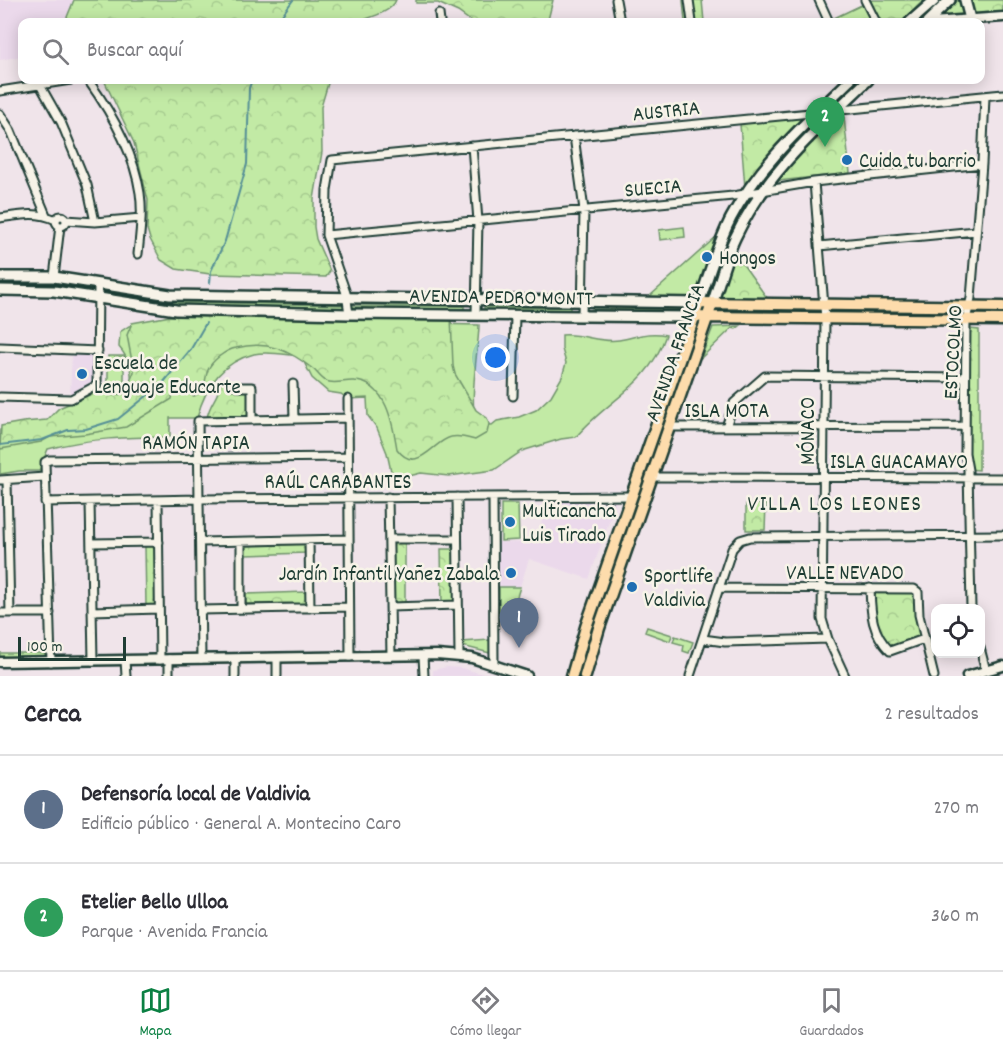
<!DOCTYPE html>
<html lang="es">
<head>
<meta charset="utf-8">
<style>
	:root { --surface:#fff; --page:#f7f7f7; --text:#2b2b33; --muted:#7c7c81; --line:#e1e1e2; --accent:#0b8043 }
	body { margin:0; font-family:Dekko,sans-serif; background:var(--page); color:var(--text) }
	.controls { position:absolute; right:18px; bottom:18px; display:grid; overflow:hidden; border-radius:12px; box-shadow:0 3px 15px #0003 }
	.controls button { width:54px; height:54px; display:grid; place-items:center; padding:0; border:0; border-bottom:2px solid var(--line); background:var(--surface); color:var(--text); font:30px sans-serif }
	.scale { position:absolute; left:18px; bottom:15px; width:108px; box-sizing:border-box; padding-left:6px; border:3px solid #1f3d34; border-top:0; font-size:16px; line-height:21px; white-space:nowrap; color:#1f3d34; -webkit-text-stroke:4px #f7f3e8; paint-order:stroke }
	.you { position:absolute; left:496px; top:358px; width:21px; height:21px; margin:-15px; border:4px solid #fff; border-radius:50%; background:#1a73e8; box-shadow:0 0 0 9px #1a73e833 }
	.badge { display:grid; place-items:center; width:39px; height:39px; border-radius:50%; background:var(--accent); color:#fff; font-size:20px; font-weight:700 }
	.pin { position:absolute; translate:-50% -50px; filter:drop-shadow(0 2px 3px #0008) }
	.pin::after { content:''; position:absolute; top:32px; width:21px; height:18px; background:inherit; clip-path:polygon(0 0,100% 0,50% 100%) }
	.list { margin:0; padding:0; list-style:none }
	h2 { display:flex; justify-content:space-between; align-items:center; height:78px; margin:0; padding:0 24px; font-size:26px }
	h2 small { font-size:20px; font-weight:400; color:var(--muted) }
	.list li { display:grid; grid-template-columns:39px 1fr auto; gap:18px; align-items:center; box-sizing:border-box; height:108px; padding:0 24px; border-top:2px solid var(--line) }
	.list b { display:block; font-size:22px; white-space:nowrap }
	.list p { margin:0; font-size:20px; white-space:nowrap; color:var(--muted) }
	.list em { font-size:20px; font-style:normal; color:var(--muted) }
	.icon { flex:none; width:33px; height:33px; fill:none; stroke:currentColor; stroke-width:2; stroke-linecap:round; stroke-linejoin:round }
	.map { position:relative; flex:none; width:1003px; height:676px; overflow:hidden }
	.search { position:absolute; background:var(--surface); box-shadow:0 3px 15px #0003; left:18px; right:18px; top:18px; height:66px; display:flex; align-items:center; gap:15px; box-sizing:border-box; padding:0 21px; border-radius:12px; color:var(--muted); font-size:22px }
	.sheet { height:294px; background:var(--surface) }
	nav { display:flex; justify-content:space-around; align-items:center; box-sizing:border-box; height:84px; border-top:2px solid var(--line); background:var(--surface); font-size:16px; color:var(--muted) }
	nav a { display:grid; justify-items:center; gap:3px }
	nav .on { color:var(--accent) }
	.map>svg:first-child { display:block }
	.built { fill:#ebd9eb }
	.grass { fill:#c2eaa5; stroke:#70946c; stroke-width:1.5 }
	.park { fill:url(#park-crowns); stroke:#70946c; stroke-width:1.5 }
	.lines { fill:none; stroke-linecap:round; stroke-linejoin:round }
	.stream { stroke:#548f96; stroke-width:2 }
	.minor-casing { stroke:#1f3d34; stroke-width:11 }
	.tertiary-casing { stroke:#1f3d34; stroke-width:13 }
	.secondary-casing { stroke:#1f3d34; stroke-width:14 }
	.primary-casing { stroke:#1f3d34; stroke-width:15 }
	.minor { stroke:#f7f3e8; stroke-width:7 }
	.tertiary { stroke:#f7f3e8; stroke-width:8 }
	.secondary { stroke:#f7f3e8; stroke-width:9 }
	.primary { stroke:#fddcac; stroke-width:10 }
	.poi-dot { fill:#1f6fb2; stroke:#f7f3e8; stroke-width:2 }
	.labels { text-anchor:middle; stroke-width:5; stroke-linejoin:round; paint-order:stroke }
	.street-label { font-size:21px; fill:#1f3d34; stroke:#f7f3e8 }
	.poi-label { font-size:21px; fill:#1f3d34; stroke:#f7f3e8; text-anchor:start }
	.neighbourhood-label { font-size:22px; letter-spacing:1.5px; fill:#1f3d34; stroke:#f7f3e8 }
</style>
</head>
<body>
<div class="map">
<svg width="1003" height="676" viewBox="0 0 1003 676">
	<defs>
		<pattern id="park-crowns" width="20" height="18" patternUnits="userSpaceOnUse" patternTransform="scale(1.5)"><rect width="20" height="18" fill="#c2eaa5"/><path d="M2 6a3 3 0 1 1 6 0M12 15a3 3 0 1 1 6 0" fill="none" stroke="#a6ca8f"/></pattern>
	</defs>
	<rect width="100%" height="100%" fill="#f0e4ea"/>
	<filter id="ink" filterUnits="userSpaceOnUse"><feTurbulence type="fractalNoise" baseFrequency=".0167" numOctaves="2"/><feDisplacementMap in="SourceGraphic" scale="12" xChannelSelector="R" yChannelSelector="G"/><feConvolveMatrix kernelMatrix="1 2 1 2 8 2 1 2 1" color-interpolation-filters="sRGB"/></filter>
	<g filter="url(#ink)">
		<path class="built" d="M0 0H79L66 22H22V56L0 60Z
			M72 354H94L92 384 88 388 70 394Z
			M548 500 616 502 589 579 529 559 520 587H499L497 542 534 543 537 538Z
			M447 667 462 668 489 676H433V670Z"/>
		<path class="grass" d="M683 0H702L704 22H685Z
			M811 125 813 127 787 152 762 182 760 180 785 150Z
			M743 202 748 204 733 232 711 293 721 258 720 252Z
			M684 227 685 237 660 240 659 230Z
			M716 237 695 297 648 298 651 295Z
			M4 281H54L88 286 92 288 91 291 88 292 54 286 0 287V282Z
			M107 289 177 302 345 305 347 309 164 306 105 295 103 293Z
			M352 306H464V312L353 310Z
			M484 307H570V311H484Z
			M592 309H676L681 310 680 313H591Z
			M828 311H964L965 315 828 317Z
			M386 323 479 325C479 345 467 411 478 424L492 425 497 421 519 417 536 410 551 396 562 377 566 363 562 349V335C581 333 600 343 619 340 636 337 649 331 666 335 648 387 609 398 576 437L561 439 522 451 494 470 449 476 421 473 405 477 391 471 387 453 377 428 368 416 367 398 348 399 341 394 328 392 312 378 301 356C287 355 268 351 254 354 222 362 205 387 197 418H170V437C128 437 88 438 48 449L39 471H19L0 474V430L114 410C119 404 126 396 129 389 135 376 128 357 119 347L120 332 129 326 143 324Z
			M740 326 736 329 732 328 701 358 713 327Z
			M108 356H124V402H108Z
			M661 425 664 427 637 507H635L634 505Z
			M501 504H518L519 540 501 541Z
			M627 523 631 524 581 676H578L586 642Z
			M499 587H520L510 619 499 620Z
			M647 627 672 635 670 641 645 632Z
			M675 636 693 642 689 653 683 651 684 645 673 642Z
			M490 640V653L462 646V642Z
			M0 653H46L44 656 0 657Z"/>
		<path class="park" d="M74 0H396C391 13 370 17 358 22H65Z
			M416 0H553L548 20 544 22H472L458 12 438 3H416Z
			M872 0H924L903 20 832 22 830 20Z
			M958 0H1003V13L946 17 945 13Z
			M104 80H329L321 107 322 152 314 199V227L316 239 330 271 326 277 210 274 176 269 161 260 150 239 147 229 148 200 134 143Z
			M839 116 844 117 850 173 778 181 776 175 834 117Z
			M800 118 802 123 745 188 740 124Z
			M734 252 770 302 721 300V292Z
			M192 312 451 316 453 366 455 374 476 410 487 418 489 424 487 433 475 440C468 438 459 435 451 437 433 441 417 476 397 449 393 424 386 382 354 381 346 380 334 385 326 381 321 379 317 372 313 369 289 350 267 340 236 348 226 350 212 360 208 370 203 382 208 390 194 396L176 389 173 392 172 399 126 427 85 434 50 437 41 442 0 449 1 426 23 422 47 420 59 408 106 388 110 389 117 395 125 393 134 372 127 335 132 323Z
			M970 329 979 330V470L966 469 968 333Z
			M220 380H231L232 390H249L250 416 207 418C210 400 220 398 220 380Z
			M746 504H766L765 530H746Z
			M393 542H405V604H393Z
			M304 544 305 553 244 555V546Z
			M156 545 157 606H146L145 546Z
			M441 549H454L455 602 442 603Z
			M876 590 911 591 915 596 920 634 918 639 892 646C877 640 868 603 876 590Z
			M306 592 307 603 246 604V594Z"/>
		<g class="lines">
			<path class="stream" d="M277 22 293 0
				M210 283 211 271 225 241 247 164 249 88 252 80
				M0 445 42 440 68 430 86 429 118 419 163 383 191 349 206 323"/>
			<defs>
				<path id="minor" d="M616 0 620 22
					M689 0 692 22
					M819 0 829 22
					M865 0 876 22
					M439 14 440 22
					M88 80C111 112 134 153 140 193 143 213 140 234 138 254
					M40 85 61 122 87 185 95 222
					M0 91 71 80
					M0 114 11 131 46 215
					M574 136 584 210 582 316
					M472 146 478 221 476 314
					M814 182 825 319 822 619 828 639 845 676
					M56 221a5 5 0 1 1 10 0a5 5 0 1 1-10 0Z
					M0 218C20 215 37 211 56 220
					M66 220 95 222 141 218
					M326 235 733 196 814 182 982 164
					M819 246 976 231
					M54 277 60 226
					M349 314 346 293 326 235 327 190 332 160 1003 94
					M0 347 98 351
					M293 384 294 418
					M239 387H252V419
					M513 396 515 315
					M0 397 71 399 97 385 98 284
					M348 399 350 657
					M669 427 965 426
					M726 427 734 403 765 376 965 378
					M652 477 1003 478
					M0 480 45 477
					M7 480 10 613
					M388 497 391 656
					M457 497 459 656
					M493 497 494 664
					M158 500 160 660
					M45 502 200 499 632 496
					M90 502 93 661
					M389 539H457
					M309 540 310 608
					M200 542 349 539
					M241 542V609
					M91 543 159 542
					M720 588 914 589 918 592 919 615 934 676
					M870 588C871 613 871 632 890 651L924 639
					M390 607 458 605
					M971 608 968 470 965 453 966 320 971 298 982 164 985 97
					M201 610 349 607
					M92 611 159 609
					M0 613H50
					M703 639 725 642 828 639
					M980 648 986 671
					M423 656 424 676
					M201 659 198 421 348 418
					M235 659V676
					M125 660 126 676
					M51 662 45 462 49 460 348 457
					M169 676V659
					M277 676V658
					M690 676 732 549 740 540 750 537 1003 535"/>
				<path id="tertiary" d="M932 22 1003 17
					M0 662 437 655 472 658 527 676
					M967 676 1003 666"/>
				<path id="secondary" d="M965 0 970 19
					M910 22 935 0
					M927 22 950 0
					M0 277H54L170 295 699 303C709 275 717 245 731 218 760 163 806 123 850 80
					M0 290 54 291 176 310 349 314 694 317
					M712 304C720 282 725 259 735 238 765 174 818 128 868 80"/>
				<path id="primary" d="M701 317 1003 320
					M572 676 586 627 699 303 1003 307
					M585 676 599 628 712 304"/>
			</defs>
			<use href="#minor" class="minor-casing"/>
			<use href="#tertiary" class="tertiary-casing"/>
			<use href="#secondary" class="secondary-casing"/>
			<use href="#primary" class="primary-casing"/>
			<use href="#minor" class="minor"/>
			<use href="#tertiary" class="tertiary"/>
			<use href="#secondary" class="secondary"/>
			<use href="#primary" class="primary"/>
		</g>
	</g>
	<g class="poi-dot">
		<circle cx="847" cy="160" r="6"/>
		<circle cx="707" cy="257" r="6"/>
		<circle cx="82" cy="374" r="6"/>
		<circle cx="510" cy="522" r="6"/>
		<circle cx="511" cy="573" r="6"/>
		<circle cx="632" cy="587" r="6"/>
	</g>
	<g class="labels">
		<g class="street-label">
			<text transform="translate(666 110) rotate(-6)" y="7">AUSTRIA</text>
			<text transform="translate(653 187) rotate(-5)" y="7">SUECIA</text>
			<text transform="translate(501 296) rotate(1)" y="7">AVENIDA PEDRO MONTT</text>
			<text transform="translate(674 352) rotate(-71)" y="7">AVENIDA FRANCIA</text>
			<text transform="translate(952 352) rotate(-87)" y="7">ESTOCOLMO</text>
			<text x="727" y="417">ISLA MOTA</text>
			<text transform="translate(807 431) rotate(-90)" y="7">MÓNACO</text>
			<text x="196" y="449">RAMÓN TAPIA</text>
			<text x="899" y="468">ISLA GUACAMAYO</text>
			<text x="338" y="488">RAÚL CARABANTES</text>
			<text x="845" y="579">VALLE NEVADO</text>
		</g>
		<g class="poi-label">
			<text x="859" y="167">Cuida tu barrio</text>
			<text x="719" y="264">Hongos</text>
			<text x="94" y="369">Escuela de<tspan x="94" dy="24">Lenguaje Educarte</tspan></text>
			<text x="522" y="517">Multicancha<tspan x="522" dy="24">Luis Tirado</tspan></text>
			<text x="499" y="580" text-anchor="end">Jardín Infantil Yañez Zabala</text>
			<text x="644" y="582">Sportlife<tspan x="644" dy="24">Valdivia</tspan></text>
		</g>
		<g class="neighbourhood-label">
			<text x="835" y="510">VILLA LOS LEONES</text>
		</g>
	</g>
</svg>
<div class="controls">
<button><svg class="icon" aria-label="locate" viewBox="0 0 24 24"><circle cx="12" cy="12" r="6"/><path d="M12 2v4M12 18v4M2 12h4M18 12h4"/></svg></button>
</div>
<div class="scale">100 m</div>
<div class="you"></div>
<div class="pin badge" style="left:519px;top:648px;background:#5c6f8a">1</div>
<div class="pin badge" style="left:825px;top:147px;background:#2e9e5b">2</div>
<div class="search"><svg class="icon" aria-label="search" viewBox="0 0 24 24"><circle cx="10" cy="10" r="6"/><path d="M15 15l6 6"/></svg>Buscar aquí</div>
</div>
<section class="sheet">
<h2>Cerca<small>2 resultados</small></h2>
<ul class="list">
<li><span class="badge" style="background:#5c6f8a">1</span><div><b>Defensoría local de Valdivia</b><p>Edificio público · General A. Montecino Caro</p></div><em>270 m</em></li>
<li><span class="badge" style="background:#2e9e5b">2</span><div><b>Etelier Bello Ulloa</b><p>Parque · Avenida Francia</p></div><em>360 m</em></li>
</ul>
</section>
<nav>
<a class="on"><svg class="icon" aria-label="map" viewBox="0 0 24 24"><path d="M3 6l6-2 6 2 6-2v14l-6 2-6-2-6 2zM9 4v14M15 6v14"/></svg>Mapa</a>
<a><svg class="icon" aria-label="directions" viewBox="0 0 24 24"><path d="M12 3l9 9-9 9-9-9zM9 14v-3h6M13 9l2 2-2 2"/></svg>Cómo llegar</a>
<a><svg class="icon" aria-label="saved" viewBox="0 0 24 24"><path d="M7 4h10v16l-5-4-5 4z"/></svg>Guardados</a>
</nav>
</body>
</html>
